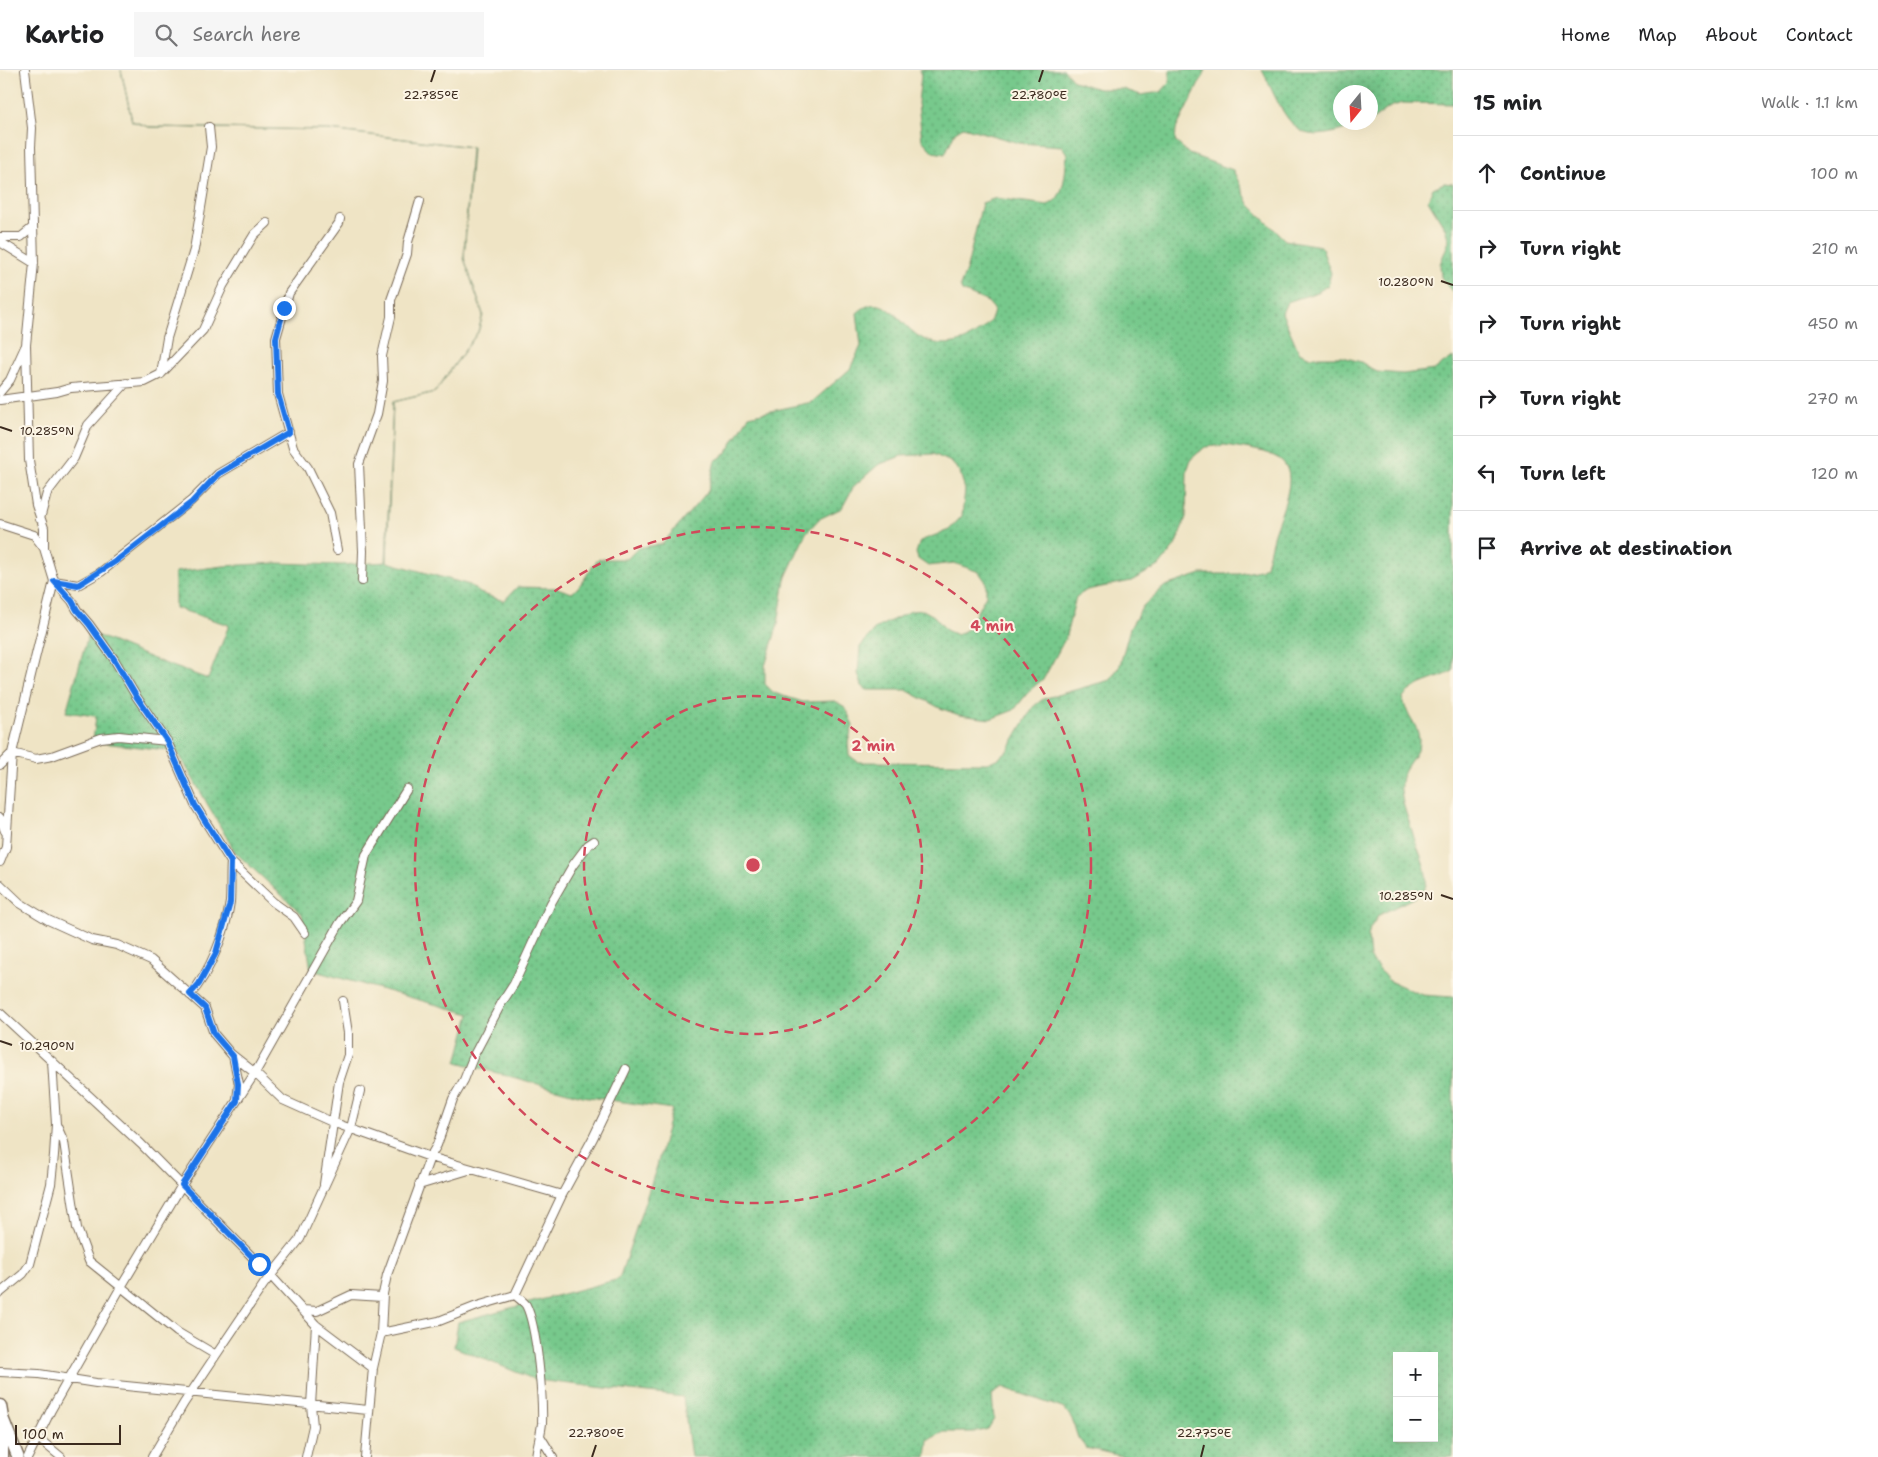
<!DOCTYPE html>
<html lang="en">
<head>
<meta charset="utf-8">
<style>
	:root { --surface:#fff; --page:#f6f6f6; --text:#202124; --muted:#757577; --line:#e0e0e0 }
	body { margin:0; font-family:"Shantell Sans",sans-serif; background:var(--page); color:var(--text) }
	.controls { position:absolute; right:15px; bottom:15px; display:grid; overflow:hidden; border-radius:0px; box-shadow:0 5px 20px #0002 }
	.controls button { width:45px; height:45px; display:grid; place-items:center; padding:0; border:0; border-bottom:1px solid var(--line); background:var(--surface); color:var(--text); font:25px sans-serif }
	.compass { position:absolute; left:1333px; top:15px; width:45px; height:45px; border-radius:50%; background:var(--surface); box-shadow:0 5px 20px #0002; rotate:198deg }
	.scale { position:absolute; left:15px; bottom:12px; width:106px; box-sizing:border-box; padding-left:5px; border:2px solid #3b2a1e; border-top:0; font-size:14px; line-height:18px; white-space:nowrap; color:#3b2a1e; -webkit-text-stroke:4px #fcf5e5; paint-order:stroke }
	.stop { position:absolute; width:15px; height:15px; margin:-11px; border:4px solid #1a73e8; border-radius:50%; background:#fff }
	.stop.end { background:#1a73e8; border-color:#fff; box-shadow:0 1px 5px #0008 }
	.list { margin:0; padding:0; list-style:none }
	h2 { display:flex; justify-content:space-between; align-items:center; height:65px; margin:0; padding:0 20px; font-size:21px }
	h2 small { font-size:16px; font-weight:400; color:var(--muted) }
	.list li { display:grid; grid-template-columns:32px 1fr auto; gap:15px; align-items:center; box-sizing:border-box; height:75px; padding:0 20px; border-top:1px solid var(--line) }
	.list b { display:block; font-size:19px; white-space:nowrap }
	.list em { font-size:16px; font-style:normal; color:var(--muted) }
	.icon { flex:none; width:28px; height:28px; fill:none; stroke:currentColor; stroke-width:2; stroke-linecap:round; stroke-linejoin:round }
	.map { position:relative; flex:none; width:1453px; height:1387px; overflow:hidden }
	header { display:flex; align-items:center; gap:30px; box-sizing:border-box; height:70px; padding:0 25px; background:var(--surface); border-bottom:1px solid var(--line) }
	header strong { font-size:24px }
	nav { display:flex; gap:28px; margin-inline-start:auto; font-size:18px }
	.search { width:350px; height:45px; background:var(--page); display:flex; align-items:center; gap:12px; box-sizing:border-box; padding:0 18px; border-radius:0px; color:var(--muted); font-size:19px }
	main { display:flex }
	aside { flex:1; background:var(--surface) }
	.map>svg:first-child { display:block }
	.grass { fill:url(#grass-dots); stroke:#597a55; fill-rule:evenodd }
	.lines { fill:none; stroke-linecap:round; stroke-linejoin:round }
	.street-casing { stroke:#7a6b58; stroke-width:10 }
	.secondary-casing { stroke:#7a6b58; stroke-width:14 }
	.primary-casing { stroke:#7a6b58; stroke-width:15 }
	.street { stroke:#fff; stroke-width:8 }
	.secondary { stroke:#fff; stroke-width:11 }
	.primary { stroke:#fff; stroke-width:12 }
	.route { stroke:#1a73e8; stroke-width:6 }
	.ticks { fill:none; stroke:#3b2a1e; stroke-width:2 }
	.ring { fill:none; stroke:#d1495b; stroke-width:2.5; stroke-dasharray:9 6 }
	.ticks-label { font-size:12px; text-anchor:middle; fill:#3b2a1e; stroke:#fcf5e5; stroke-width:4; stroke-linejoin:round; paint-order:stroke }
	.centre { fill:#d1495b; stroke:#fcf5e5; stroke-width:2.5 }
	.ring-label { font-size:15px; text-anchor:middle; font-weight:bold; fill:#d1495b; stroke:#fcf5e5; stroke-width:4; stroke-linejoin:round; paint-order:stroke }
</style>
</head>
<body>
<header>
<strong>Kartio</strong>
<div class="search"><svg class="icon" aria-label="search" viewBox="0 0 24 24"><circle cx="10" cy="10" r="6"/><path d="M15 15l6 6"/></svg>Search here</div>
<nav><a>Home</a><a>Map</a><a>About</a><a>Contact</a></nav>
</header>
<main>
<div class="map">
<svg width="1453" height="1387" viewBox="0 0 1453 1387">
	<defs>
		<pattern id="grass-dots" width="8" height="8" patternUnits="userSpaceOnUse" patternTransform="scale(1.25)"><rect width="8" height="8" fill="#77c98c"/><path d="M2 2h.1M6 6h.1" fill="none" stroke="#63a372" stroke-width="1.8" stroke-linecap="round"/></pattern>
	</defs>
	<rect width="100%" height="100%" fill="#fcf5e5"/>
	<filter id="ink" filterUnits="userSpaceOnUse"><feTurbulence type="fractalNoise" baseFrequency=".02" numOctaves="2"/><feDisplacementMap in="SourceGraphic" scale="10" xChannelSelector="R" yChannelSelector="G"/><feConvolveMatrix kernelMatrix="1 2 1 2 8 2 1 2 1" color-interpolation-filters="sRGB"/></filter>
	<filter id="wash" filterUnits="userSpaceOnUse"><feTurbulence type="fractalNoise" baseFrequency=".0096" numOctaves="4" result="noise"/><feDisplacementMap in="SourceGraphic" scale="20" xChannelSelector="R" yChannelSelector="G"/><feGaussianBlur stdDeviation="1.12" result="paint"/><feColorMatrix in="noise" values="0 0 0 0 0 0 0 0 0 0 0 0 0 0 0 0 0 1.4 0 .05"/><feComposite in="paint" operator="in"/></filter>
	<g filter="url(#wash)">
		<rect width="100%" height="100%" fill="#efe4c5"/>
		<path class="grass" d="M121 0 132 51 149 57 329 60 472 77 464 188 483 245 478 262 435 322 393 332 387 492 470 515 480 523 504 531 517 517 557 518 572 523C584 513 588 501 598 489H627L638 478 662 474 708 421 715 391 726 384 749 346 812 332 850 299 861 276 857 243C884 218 900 255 920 267 938 278 961 275 977 263 986 256 993 251 994 239L988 232 962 221 960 216 967 198 982 133 996 128 1047 135C1066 130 1065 99 1067 84L1062 76 1019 73 963 57 955 62 945 84 933 82 922 70 918 33 921 5 919 0H1064L1074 11 1098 19H1123L1141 25 1161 22 1169 13 1170 0H1206L1176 59 1175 71 1189 84 1233 100 1249 134 1285 170 1321 176 1331 203 1328 215 1318 222 1287 232 1282 243 1299 282 1311 287H1343L1361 292 1377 302 1403 304 1434 300 1453 287V601C1436 611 1417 611 1403 627 1403 642 1419 654 1419 670 1420 683 1407 693 1403 704 1396 722 1408 747 1413 764 1417 781 1437 813 1419 825L1379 845 1370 858 1368 867 1370 888 1388 910 1422 925 1453 927V1387H1126L1086 1378 1078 1368 1072 1349 1065 1339 1002 1317 992 1325 994 1349 988 1359 976 1362H944L928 1370 926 1387H691L683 1327 536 1310 454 1277 458 1252 619 1209 657 1096 672 1039 582 1026 457 992 470 944 311 900 302 844 235 782 177 681 93 672 96 646 66 642 89 562 161 592 208 609 229 555 175 538V502L224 496 276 493 342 495 386 492 393 332 435 322 478 262 483 244 464 188 471 77 329 60 149 57 132 51ZM1225 375C1241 378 1259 379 1274 386 1304 398 1281 441 1274 463 1271 474 1269 485 1266 496L1260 500 1239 504H1201L1165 516 1143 536 1130 558 1120 595 1110 610 1043 629 1033 637 1008 680 999 688 987 693 858 692 849 685 848 672 853 655 845 637 835 631 803 632 774 623 765 614V596L778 554 785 509 806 463 819 449 842 438 854 416 878 395 901 386 933 384 951 392 960 402 965 420 962 446 949 460 920 471 916 483 918 489 928 496 954 493 979 502 986 512V525L968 559 957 565 946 560 934 546 923 540 911 541 876 558 860 577 858 603 862 616 867 620H906L940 638 959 645 990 649 1014 640 1030 620 1044 608 1065 569 1076 527 1087 520 1131 511 1159 496 1175 476 1186 447 1187 401 1191 389 1205 377ZM1397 1286H1434V1368H1397Z
			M1262 0H1453V34L1402 33 1390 37 1371 51 1370 22H1340V52L1365 53C1349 57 1326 68 1309 64 1286 60 1272 18 1262 0Z
			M1444 113 1453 114V223L1441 207 1440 194 1449 171 1445 158 1428 130 1433 118Z"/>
	</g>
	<g filter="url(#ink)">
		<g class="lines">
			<defs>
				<path id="street" d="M25 0 32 58 31 77 34 193 26 275 29 390 36 435 44 458V478L54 511 78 515 101 502 191 431 218 404 289 362
					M0 167H21L32 158
					M0 172 34 193
					M161 304 167 268 194 180 211 77 209 57
					M0 322 10 310 25 277
					M0 330 57 322 71 318 145 312 161 304 203 260 223 216 254 165 267 153
					M40 449 47 423 74 388 88 355 126 313
					M0 454 34 465 44 478
					M337 480 330 443 308 398 293 378 278 324 276 268 289 223 339 153 340 149
					M54 511 72 531 77 540 89 554 114 589 136 626 167 671 195 735 231 792 273 832 294 847 305 863
					M362 511 363 481 359 394 377 344 383 311 382 286 391 247V230L407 184 408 172 420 131
					M0 695 12 683 54 511
					M0 748 5 761
					M0 792 6 777 12 683 36 689 52 686 101 668 119 666 167 671
					M0 814 20 833 48 850 92 870 117 875 151 890 205 938 214 964 231 984 255 1003 283 1030 332 1052 430 1087 562 1125
					M190 925C210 903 226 861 230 832 231 819 230 805 231 792
					M0 943 141 1074 272 1207 316 1255 373 1298
					M233 986 239 1014 237 1029
					M56 1054 64 1072 77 1158 89 1191 177 1262 216 1285
					M324 1114 339 1012 348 985V963L343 931
					M419 1115 472 1099
					M0 1223 23 1204 30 1194 51 1114 54 1085 56 1054 52 991
					M515 1225C518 1228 523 1231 526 1235 537 1256 543 1329 542 1353 541 1364 537 1376 536 1387
					M302 1240 317 1241 351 1225 382 1227
					M381 1263 439 1251 477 1236 515 1225 562 1125 593 1068 626 999
					M0 1302 39 1304 96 1313 368 1340
					M540 1366 553 1387
					M38 1368 61 1387
					M28 1387 51 1340 121 1217 182 1115 255 1003 340 853 356 831 366 785 407 719
					M152 1387 184 1333 216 1285 264 1214 300 1169 351 1058 360 1021
					M306 1387 313 1356 311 1335 316 1255
					M365 1387 373 1298 381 1263 383 1224 387 1205 430 1087 437 1075 453 1029 464 1010 474 985 501 934 514 914 551 833 573 795 588 775 594 771"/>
				<path id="secondary" d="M3 1349 18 1387"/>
				<path id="primary" d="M0 1336 2 1348V1387"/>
			</defs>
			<use href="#street" class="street-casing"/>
			<use href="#secondary" class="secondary-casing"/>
			<use href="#primary" class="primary-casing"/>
			<use href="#street" class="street"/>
			<use href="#secondary" class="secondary"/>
			<use href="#primary" class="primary"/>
		</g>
	</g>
	<g class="lines" filter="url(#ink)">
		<path class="route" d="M259 1194 182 1115 237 1031 238 1014 233 986 214 964 205 938 190 924 199 914 216 883 230 833 231 792 195 735 167 671 136 626 114 589 89 554 77 540 72 531 54 511 78 515 116 491 192 432 218 404 289 362 278 324 276 268 284 238"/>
	</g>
	<path class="ticks" d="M431 12 435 0M1039 12 1043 0M1441 211 1453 215M0 357 12 361M1441 825 1453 829M0 971 12 975M592 1387 596 1375M1201 1387 1204 1375"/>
	<g class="ring">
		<circle cx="753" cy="795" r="169"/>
		<circle cx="753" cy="795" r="338"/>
	</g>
	<g class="ticks-label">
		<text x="431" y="29">22.785°E</text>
		<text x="1039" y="29">22.780°E</text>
		<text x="1406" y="216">10.280°N</text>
		<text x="47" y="365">10.285°N</text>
		<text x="1406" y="830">10.285°N</text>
		<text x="47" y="980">10.290°N</text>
		<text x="596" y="1367">22.780°E</text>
		<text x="1204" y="1367">22.775°E</text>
	</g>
	<circle cx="753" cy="795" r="8" class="centre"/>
	<g class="ring-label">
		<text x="992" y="561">4 min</text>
		<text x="873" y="681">2 min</text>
	</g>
</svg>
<div class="controls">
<button>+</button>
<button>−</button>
</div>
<svg class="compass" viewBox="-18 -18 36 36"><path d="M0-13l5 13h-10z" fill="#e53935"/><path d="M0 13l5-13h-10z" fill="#757577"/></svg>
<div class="scale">100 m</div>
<div class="stop" style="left:259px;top:1194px"></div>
<div class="stop end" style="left:284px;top:238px"></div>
</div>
<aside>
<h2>15 min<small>Walk · 1.1 km</small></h2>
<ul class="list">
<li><svg class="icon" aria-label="ahead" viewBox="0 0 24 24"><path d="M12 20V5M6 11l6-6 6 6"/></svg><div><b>Continue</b></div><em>100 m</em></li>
<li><svg class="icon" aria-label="right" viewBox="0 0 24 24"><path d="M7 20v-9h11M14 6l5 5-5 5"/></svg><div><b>Turn right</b></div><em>210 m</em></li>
<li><svg class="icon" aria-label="right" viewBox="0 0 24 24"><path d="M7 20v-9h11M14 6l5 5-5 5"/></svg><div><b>Turn right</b></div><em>450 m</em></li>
<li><svg class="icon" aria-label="right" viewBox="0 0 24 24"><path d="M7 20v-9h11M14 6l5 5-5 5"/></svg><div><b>Turn right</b></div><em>270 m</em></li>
<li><svg class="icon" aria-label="left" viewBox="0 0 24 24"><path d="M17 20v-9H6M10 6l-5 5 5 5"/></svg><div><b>Turn left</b></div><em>120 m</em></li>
<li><svg class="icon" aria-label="arrive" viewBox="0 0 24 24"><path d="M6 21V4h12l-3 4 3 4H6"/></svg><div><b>Arrive at destination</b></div></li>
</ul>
</aside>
</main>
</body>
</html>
